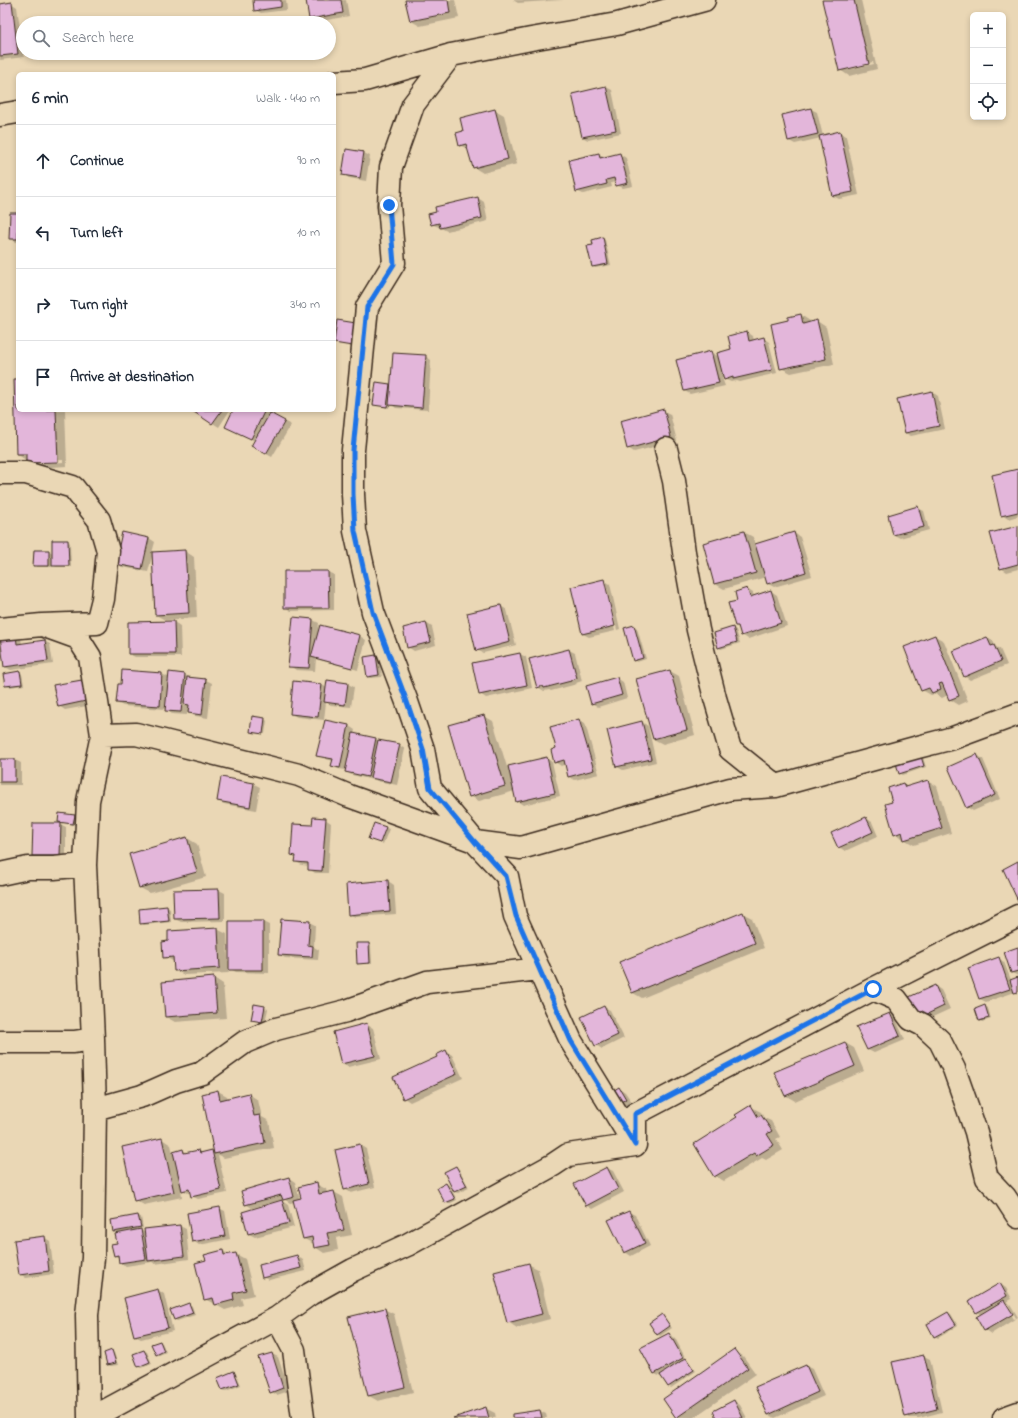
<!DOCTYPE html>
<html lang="en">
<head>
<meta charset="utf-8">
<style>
	:root { --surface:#fff; --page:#f6f6f7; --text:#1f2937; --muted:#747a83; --line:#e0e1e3 }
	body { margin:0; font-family:"Indie Flower",sans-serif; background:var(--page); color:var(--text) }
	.controls { position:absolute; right:12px; top:12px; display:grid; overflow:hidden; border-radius:6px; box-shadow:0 2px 6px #0003 }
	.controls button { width:36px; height:36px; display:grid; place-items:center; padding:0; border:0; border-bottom:1px solid var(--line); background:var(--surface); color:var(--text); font:20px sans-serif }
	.stop { position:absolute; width:12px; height:12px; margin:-9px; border:3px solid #1a73e8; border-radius:50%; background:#fff }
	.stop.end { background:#1a73e8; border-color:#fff; box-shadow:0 1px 4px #0008 }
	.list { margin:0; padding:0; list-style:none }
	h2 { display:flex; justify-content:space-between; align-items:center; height:52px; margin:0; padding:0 16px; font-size:17px }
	h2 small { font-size:13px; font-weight:400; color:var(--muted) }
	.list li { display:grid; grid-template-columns:26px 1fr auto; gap:12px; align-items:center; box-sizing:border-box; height:72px; padding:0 16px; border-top:1px solid var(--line) }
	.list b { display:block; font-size:15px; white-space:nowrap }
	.list em { font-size:13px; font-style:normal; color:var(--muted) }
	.icon { flex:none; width:22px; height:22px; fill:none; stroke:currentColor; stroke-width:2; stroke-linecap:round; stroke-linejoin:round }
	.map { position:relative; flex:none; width:1018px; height:1418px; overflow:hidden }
	.search { position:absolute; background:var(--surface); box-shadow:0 2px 6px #0003; left:16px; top:16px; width:320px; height:44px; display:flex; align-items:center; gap:10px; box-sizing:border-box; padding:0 14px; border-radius:22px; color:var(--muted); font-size:15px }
	.panel { position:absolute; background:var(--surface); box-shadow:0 2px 6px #0003; left:16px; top:72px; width:320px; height:340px; border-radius:6px }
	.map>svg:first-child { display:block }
	.shadow { fill:#0003; fill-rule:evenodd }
	.building { fill:#e3b6da; stroke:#3b2a1e }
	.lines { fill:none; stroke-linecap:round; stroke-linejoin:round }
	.minor-casing { stroke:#3b2a1e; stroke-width:25 }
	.minor { stroke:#ead7b5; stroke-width:22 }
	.route { stroke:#1a73e8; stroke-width:5 }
</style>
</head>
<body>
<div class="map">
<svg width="1018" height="1418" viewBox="0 0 1018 1418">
	<rect width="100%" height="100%" fill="#ead7b5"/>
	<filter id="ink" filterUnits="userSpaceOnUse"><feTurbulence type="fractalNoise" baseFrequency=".025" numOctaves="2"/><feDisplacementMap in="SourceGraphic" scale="8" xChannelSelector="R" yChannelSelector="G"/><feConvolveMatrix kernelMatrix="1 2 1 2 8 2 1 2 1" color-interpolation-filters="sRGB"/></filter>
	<g filter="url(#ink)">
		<path class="shadow" d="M254 0H286L287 10 261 13 255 10Z
			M307 0H346L349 16 316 22 310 18Z
			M406 0H455L459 18 420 26 411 21Z
			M513 0H564L518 3Z
			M823 0H861L877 69 849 76 840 70ZM873 62 874 64 846 70V68Z
			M11 3 17 7 24 57 0 60V5Z
			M606 87 612 90 621 133 588 140 582 137Z
			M811 109 817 112 823 136 840 132 846 136 859 195 839 199 833 196 821 138 795 144 789 141Z
			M495 110 504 115 517 164 483 173 473 167 469 150 460 145 464 131Z
			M364 153 370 156 366 181 349 178 344 175Z
			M599 154 605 157 620 154 626 158 633 186 623 188 617 185 616 182 611 183 612 187 583 194 577 191Z
			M478 198 484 202 488 221 447 231 432 224Z
			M18 214V242H16L10 238Z
			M602 238 605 240 611 265 595 268 593 266 594 246Z
			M801 315 810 321 811 323 817 321 826 327 834 364 791 373 781 368 790 321Z
			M747 332 753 336 754 341 763 338 769 342 777 373 740 382 737 381 731 382 722 378 725 386 690 394 684 391 711 352 719 357 732 350Z
			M425 356 431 360 428 410 396 408 390 404 389 408 375 405 389 385 392 387Z
			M18 380V410H65L67 466 37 468 17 454ZM63 460V462L35 464V462Z
			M932 392 938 396 945 429 911 436 905 433Z
			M192 410H230L219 427Z
			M234 410H276L274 416 291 425 272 457 252 446 255 441 236 431Z
			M664 411 670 414 677 441 634 452 628 448Z
			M1018 470V516L1008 519 1002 515Z
			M918 508 924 511 929 530 900 538 894 535Z
			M1018 527V569L1007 572 1001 568Z
			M744 532 753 537 755 545 794 533 800 537 812 576 774 587 768 584 766 577 724 589 715 584Z
			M149 538 155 542 152 553 185 551 194 557 197 618 165 620 156 615 153 553 148 572 122 567 116 563Z
			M68 541 70 543 71 567H56L52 565V567H37L34 565 35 551H49L53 553Z
			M285 572H328L334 575V610L291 611 285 607Z
			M604 580 610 584 620 629 617 630 606 584H604L615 631 589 637 583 634Z
			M747 589 753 593 754 596 771 591 777 595 787 626 748 639 742 635 740 628 736 626 739 601Z
			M501 606 507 610 516 645 483 653 477 650Z
			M313 620 319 623 318 632 360 636 366 640 358 670 316 659 315 671 296 670 290 666Z
			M174 622 180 626 181 657H135L129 654Z
			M426 623 432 627 436 645 414 651 408 647Z
			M634 626 637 628 646 659 637 662 634 660Z
			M733 628 736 630 740 643 721 649 719 647Z
			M15 635 21 639 22 644 44 641 50 644 53 664 11 670 5 667Z
			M935 636 944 641 968 701 959 705 949 699 948 695 942 698 935 694 931 695 922 690Z
			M987 638 993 641 996 647 1000 649 1007 665 970 680 964 676Z
			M569 650 575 653 582 681 576 683 577 684 551 691 549 690 544 691 538 687Z
			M520 654 526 657 532 688 486 698 480 694Z
			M376 656 379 658 382 677 371 678 368 677 365 658Z
			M670 671 679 676 695 735 663 744 653 739 638 679Z
			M20 672 22 674 24 685 9 687 6 686Z
			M170 673 185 675 191 678 206 680 212 683 208 718 195 716 187 712V715L172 714 166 710V709L123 706 117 703 162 674 170 678Z
			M617 678 623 682 627 698 598 707 592 703Z
			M82 681 88 684 92 705 65 710 59 706Z
			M348 684 354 687 351 707 331 705 326 702 324 720 297 717 291 714 322 685 327 688Z
			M484 716 493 721 507 767 546 758 552 762 560 796 523 805 517 801 515 791 479 801 470 796Z
			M265 719 267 721 265 734 251 731Z
			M579 720 585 723 599 774 575 780 569 777 566 764 561 766 555 762 557 749Z
			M325 721 349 726 355 730 354 734 399 745 405 749 397 785 377 781 374 779 373 780 352 775 346 772V770L338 769 332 765 333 761 323 758 317 755Z
			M642 722 648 726 656 762 623 770 617 767Z
			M921 752 926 767 903 775 900 773Z
			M977 755 983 759 1000 799 973 811 967 807Z
			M0 760H15L21 763V785H0Z
			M222 778 254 784 260 787 256 810 224 804 218 801Z
			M928 781 937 786 951 833 914 845 895 834 893 803 903 784 908 787Z
			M74 816 77 818 76 825 59 822Z
			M866 818 872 822 878 836 845 851 839 847Z
			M325 819 331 823 328 873H315L309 869V866L302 865 296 862 297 858 292 855 313 826Z
			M60 824 66 827V859H39L33 855Z
			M375 824 389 829 383 844 372 840Z
			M187 838 197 844 206 877 150 893 140 888 131 854Z
			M388 881 394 885 396 914 355 917 349 914Z
			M219 890 225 893V921L181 922 175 919Z
			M167 907 170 909 171 922 144 925 141 923Z
			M742 913 752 918 764 948 642 998 633 993 621 963Z
			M263 922 269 925V973L236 972 228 968 229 973 184 975 175 970V962L164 957 217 929 227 934 228 961H230Z
			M309 922 315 925 314 947 319 950 318 960 285 958 279 955Z
			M369 944 371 945 372 964H361L358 963Z
			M1018 948V976L1012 973Z
			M998 958 1004 962 1011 980 1018 978V994L1015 992 986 1002 980 999Z
			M214 978 223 984 226 1018 175 1022 166 1017 163 983Z
			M935 986 941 990 950 1009 926 1020 920 1017Z
			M255 1005 268 1009 265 1022 252 1019Z
			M985 1006 988 1008 991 1019 982 1022 980 1020Z
			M604 1007 610 1010 624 1038 602 1049 596 1045 582 1018Z
			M889 1014 895 1017 905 1040 874 1053 868 1050Z
			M367 1025 373 1028 381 1059 348 1067 342 1064Z
			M845 1043 854 1048 864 1071 795 1101 785 1095Z
			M446 1051 452 1055 463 1078 410 1102 404 1098 438 1057Z
			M619 1088 625 1092 632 1102 611 1114V1093Z
			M218 1091 227 1096 228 1099 249 1094 258 1100 262 1117 269 1121 274 1148 224 1158 218 1155 227 1193 198 1199 192 1196 191 1193H188L181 1189 182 1197 144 1205 135 1200 162 1139 171 1145 173 1153 183 1150 187 1153 199 1151 204 1153 212 1151 215 1153Z
			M751 1107 761 1112 764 1118 771 1121 780 1137 776 1139 783 1150 766 1160 762 1158 724 1181 715 1176 738 1118Z
			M360 1145 366 1149 375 1187 351 1193 345 1189Z
			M618 1146 637 1155 627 1160 624 1158Z
			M456 1167 459 1169 469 1188 458 1193 455 1192 445 1173Z
			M607 1168 613 1171 624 1192 592 1209 586 1205Z
			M289 1178 295 1182 300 1200 316 1184 326 1189 327 1193 334 1192 343 1197 352 1235 336 1238 338 1250 324 1253 315 1247 314 1244 304 1239 295 1202 290 1203 284 1199 252 1208 246 1204Z
			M446 1184 449 1185 457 1200 449 1204 446 1203 439 1188Z
			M282 1201 288 1205 294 1227 255 1237 249 1234 243 1212Z
			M219 1208 225 1211 230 1239 199 1245 193 1241Z
			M629 1212 635 1215 650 1246 631 1256 625 1252Z
			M138 1216 141 1217 143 1228 138 1229 146 1233 180 1226 186 1229 189 1259 155 1264 152 1262 126 1266 120 1263 119 1258 114 1255 118 1244V1234L114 1232 112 1221Z
			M44 1237 50 1241 54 1274 26 1278 20 1274Z
			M223 1251 230 1255 236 1254 245 1259 254 1295 241 1298 243 1305 225 1310 205 1299 207 1261Z
			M297 1256 303 1260 306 1271 269 1280 263 1277Z
			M528 1264 538 1269 550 1319 517 1328 508 1322Z
			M1000 1284 1006 1288 1012 1299 1006 1302 1010 1304 1018 1317 991 1334 985 1330 981 1315 977 1312ZM1005 1304H1008L1016 1318 1014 1319Z
			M158 1290 164 1294 173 1331 141 1339 135 1336Z
			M189 1304 192 1306 195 1315 177 1321 175 1319Z
			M384 1309 394 1314 413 1392 378 1401 369 1396 349 1318Z
			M948 1313 951 1314 958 1326 938 1338 935 1336Z
			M662 1315 664 1317 672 1328 660 1336 658 1334Z
			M669 1334 675 1338 686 1359 696 1371 671 1388 669 1386 662 1376 661 1377 655 1374Z
			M160 1342 162 1343 166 1352 159 1355 157 1354Z
			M112 1351 114 1353 118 1365 111 1366 108 1365Z
			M144 1351 147 1352 152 1364 141 1368 139 1367Z
			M734 1351 743 1356 756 1374 693 1418 677 1417 664 1399Z
			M272 1354 278 1357 289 1391 277 1395 271 1392Z
			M924 1356 930 1359 942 1412 919 1418H909L906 1416Z
			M806 1366 812 1369 824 1396 775 1418 768 1415Z
			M233 1372 236 1374 241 1385 226 1391 223 1390Z
			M734 1401 740 1405 747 1418H717Z
			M485 1408 495 1413 496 1418H456Z
			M540 1411 546 1414 547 1418H513V1415Z"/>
		<path class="building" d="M253 0H281V7L254 11Z
			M306 0H341L343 13 309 19Z
			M405 0H448L450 13 410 21Z
			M822 0H854L869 64 839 71Z
			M12 2 18 54 0 56V4Z
			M606 86 616 130 582 137 572 94Z
			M811 108 818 134 788 141 782 115Z
			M495 109 508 159 473 168 466 144 459 146 456 133 463 131 460 118Z
			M840 131 853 192 832 196 819 136Z
			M346 149 364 152 360 178 342 175Z
			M599 153 600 158 620 153 628 183 616 186 614 178 606 180 607 184 576 192 569 160Z
			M478 197 482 218 440 228 439 223 431 225 428 214 436 212 435 207Z
			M10 213H18V239H9Z
			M603 237 608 264 592 267 587 246 593 245 592 240Z
			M801 314 803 324 817 320 826 359 780 369 771 324 788 320V317Z
			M337 320 356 323 352 346 334 343Z
			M747 331 749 341 764 337 772 370 733 379V377L724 380 717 353 731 349 728 336Z
			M711 351 719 383 684 391 676 360Z
			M393 353 426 355 422 408 389 405Z
			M14 379H18V410H56L58 462 26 463V454H16Z
			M376 382 390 384 387 407 373 405Z
			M932 391 939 426 905 433 897 399Z
			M664 409 671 437 627 449 620 421Z
			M191 410H222L212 424Z
			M233 410H265L251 439 225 427Z
			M270 413 285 421 266 454 251 446Z
			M1018 469V512L1001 516 992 475Z
			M918 506 924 527 893 535 888 515Z
			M1018 526V564L1000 569 990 533Z
			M744 531 756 573 714 584 703 543Z
			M122 532 149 538 142 569 115 564Z
			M794 532 806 572 767 584 755 544Z
			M52 540H68L69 566H52Z
			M34 550H49V566H33Z
			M185 550 189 613 155 615 152 552Z
			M284 571H328L329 608H284Z
			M604 579 615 626 582 634 571 587Z
			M747 588 750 597 771 590 781 623 741 636 738 626H735L728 603 737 601 735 592Z
			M501 605 510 642 476 651 467 613Z
			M293 617 313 619 309 668 288 667Z
			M174 621 175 654H128V622Z
			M426 622 431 642 407 648 403 628Z
			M320 625 360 635 352 668 311 657Z
			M634 625 643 658 633 661 624 628Z
			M733 627 737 642 718 648 714 633Z
			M16 634 17 644 45 640 48 661 4 667 0 637Z
			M935 635 959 696 949 700 942 683 939 684 941 689 932 693 929 688 921 691 904 647Z
			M987 637 991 646 994 645 1001 661 964 677 953 651Z
			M569 649 577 678 571 680V681L544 688 543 686 537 688 529 659Z
			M520 653 527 685 479 695 472 663Z
			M376 655 379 675 367 677 364 657Z
			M122 670 162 673 160 706 116 703 118 684H121Z
			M670 670 687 730 653 739 636 679Z
			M20 671 22 684 5 686 3 674Z
			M169 672 185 674 181 712 165 711Z
			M187 677 206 679 202 715 188 713 189 705 184 704Z
			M617 677 622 695 591 704 586 686Z
			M82 680 86 701 58 707 53 685Z
			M327 680 348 683 345 705 324 702Z
			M293 681 322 684 318 717 290 714Z
			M484 715 505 786 469 797 448 725Z
			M252 716 265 718 263 734 250 732Z
			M579 719 594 770 568 777 564 760 554 763 551 750 556 748 550 727Z
			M325 720 349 725 340 768 331 766 333 759 316 756Z
			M642 721 651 759 616 767 607 730Z
			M353 733 376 738 368 777 345 772Z
			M378 740 400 744 391 782 370 778Z
			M919 750 924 766 899 774 896 763Z
			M977 754 995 795 966 808 948 767Z
			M547 757 555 793 516 802 508 766Z
			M0 759H15V782H0Z
			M221 777 254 783 250 807 217 801Z
			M928 780 942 828 904 840 902 832 894 835 885 804 892 802 888 788 903 783 905 787Z
			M59 813 75 815 73 824 58 822Z
			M313 817 326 818 322 871 308 870V863L295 862 296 856 291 855 293 824 312 825Z
			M866 817 873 832 838 848 831 833Z
			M33 823H61L60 856H32Z
			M374 823 386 827 380 843 368 839Z
			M187 837 197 872 139 888 129 854Z
			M1018 861V901L1003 869Z
			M388 880 390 911 348 915 346 884Z
			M219 889 220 918 174 919 173 890Z
			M167 906 169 921 140 924 139 909Z
			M743 912 755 943 632 993 619 962Z
			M281 919 310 921 308 945 313 946 312 957 278 955Z
			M229 921H263V970H229Z
			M218 928 220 968 174 971 173 957 163 958 162 942 168 941V931Z
			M356 943H369L370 963 357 964Z
			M1018 947V971L1011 973 1004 952Z
			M999 957 1010 989 979 999 968 968Z
			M214 977 217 1013 165 1017 162 982Z
			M1018 977V992L1014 993 1010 980Z
			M935 985 944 1006 919 1018 909 997Z
			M254 1004 265 1006 262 1022 251 1020Z
			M985 1005 989 1018 979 1021 975 1009Z
			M604 1006 618 1035 595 1046 581 1017Z
			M890 1013 900 1036 867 1050 856 1027Z
			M367 1023 375 1056 341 1064 333 1032Z
			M845 1042 855 1066 785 1096 774 1072Z
			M446 1050 457 1074 403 1099 393 1077 437 1057 436 1055Z
			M619 1087 626 1099 604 1112 608 1094Z
			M218 1090 220 1100 249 1093 254 1116 260 1115 265 1143 214 1154 202 1094Z
			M751 1105 758 1117 761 1115 772 1131 767 1134 774 1145 756 1156 754 1153 714 1177 694 1144 737 1117 735 1115Z
			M162 1138 174 1192 134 1201 122 1147Z
			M360 1144 369 1184 344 1190 335 1150Z
			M183 1149 184 1153 199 1150 200 1153 212 1150 221 1190 191 1197 189 1189 182 1191 173 1152Z
			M456 1166 467 1186 454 1192 444 1172Z
			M607 1167 618 1189 586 1206 574 1184Z
			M289 1177 294 1197 283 1200 281 1195 245 1205 241 1191Z
			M317 1182 319 1194 334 1191 344 1230 327 1233 330 1245 314 1248 312 1237 303 1239 293 1200 301 1198 298 1187Z
			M446 1183 455 1199 445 1203 437 1188Z
			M282 1200 289 1223 248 1234 242 1212Z
			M220 1207 225 1236 192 1242 187 1213Z
			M629 1211 645 1243 624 1253 608 1220Z
			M138 1215 141 1227 113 1232 111 1220Z
			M180 1225 184 1256 148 1261 144 1229Z
			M141 1229 146 1259 119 1263 118 1255 114 1256 111 1244 117 1243 115 1234Z
			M45 1236 49 1271 19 1275 14 1240Z
			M223 1250 224 1255 236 1253 246 1290 233 1293 234 1300 215 1305 213 1298 204 1300 195 1263 206 1260 204 1255Z
			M297 1255 301 1268 262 1278 259 1265Z
			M529 1263 542 1314 507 1323 494 1272Z
			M1000 1283 1007 1296 976 1313 969 1301Z
			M158 1289 168 1328 134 1336 124 1298Z
			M1004 1300 1013 1314 984 1331 976 1317Z
			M189 1303 193 1313 174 1320 170 1310Z
			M385 1308 405 1387 368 1396 348 1317Z
			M948 1312 956 1325 934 1337 927 1324Z
			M662 1314 670 1326 657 1335 649 1323Z
			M669 1333 683 1358 654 1374 640 1348Z
			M160 1341 164 1351 156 1355 151 1344Z
			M734 1349 748 1368 676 1418 663 1399Z
			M112 1350 116 1363 107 1365 104 1353Z
			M144 1350 150 1362 138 1367 133 1354Z
			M272 1353 283 1388 270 1393 258 1357Z
			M924 1355 937 1409 905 1417 892 1362Z
			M686 1358 694 1370 668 1387 660 1375Z
			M806 1365 818 1392 768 1415 755 1387Z
			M234 1371 239 1384 222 1390 217 1378Z
			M734 1400 743 1418H716L713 1411Z
			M486 1407 489 1418H453Z
			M540 1410 542 1418H512V1414Z"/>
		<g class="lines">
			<defs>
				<path id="minor" d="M451 55 413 105 391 167 389 205 394 263 367 307 353 450V494L355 531 373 612 407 702 423 749 430 788 475 842
					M334 82 365 80 451 55 531 39 617 24 704 0
					M0 115 18 112
					M666 449 674 481 684 552 698 630 715 698 730 749 776 786
					M0 473H26L73 487 99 520 108 551 103 599 97 623 42 625 0 629
					M42 625 78 638 90 657 102 735 88 801 85 865 93 1039 95 1109 93 1258 87 1315 89 1418
					M102 735 136 734 299 775 349 796 474 841
					M0 874 28 868H54L85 865
					M873 989 896 999 911 1019 923 1025 940 1041 954 1069 966 1103 976 1132 987 1178 1005 1197 1018 1217
					M0 1042H74L93 1039
					M95 1109 142 1096 176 1081 202 1073 245 1042 276 1029 346 1011 427 982 539 969
					M635 1145 571 1041 515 916 507 876 475 842 521 848 730 789 776 786 918 747 953 738 1018 714
					M277 1318 294 1350 303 1418
					M92 1418 277 1318 310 1294 353 1270 407 1245 553 1165 568 1155 635 1145V1114L873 989 1018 916
					M1004 1418 1018 1413"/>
			</defs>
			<use href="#minor" class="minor-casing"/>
			<use href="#minor" class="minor"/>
		</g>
	</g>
	<g class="lines" filter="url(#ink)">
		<path class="route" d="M389 205 394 264 367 307 353 450V494L355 531 373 612 407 702 423 749 430 788 475 842 506 876 516 916 571 1041 635 1145V1114L873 989"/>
	</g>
</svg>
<div class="controls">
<button>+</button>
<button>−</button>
<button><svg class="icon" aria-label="locate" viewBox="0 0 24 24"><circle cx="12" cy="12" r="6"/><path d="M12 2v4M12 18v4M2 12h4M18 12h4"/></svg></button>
</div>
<div class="stop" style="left:873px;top:989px"></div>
<div class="stop end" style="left:389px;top:205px"></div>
<div class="search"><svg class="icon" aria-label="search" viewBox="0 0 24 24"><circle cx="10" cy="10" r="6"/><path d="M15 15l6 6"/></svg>Search here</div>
<section class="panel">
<h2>6 min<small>Walk · 440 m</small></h2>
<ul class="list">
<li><svg class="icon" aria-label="ahead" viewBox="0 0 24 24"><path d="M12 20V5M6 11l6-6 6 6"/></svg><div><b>Continue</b></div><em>90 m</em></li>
<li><svg class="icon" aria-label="left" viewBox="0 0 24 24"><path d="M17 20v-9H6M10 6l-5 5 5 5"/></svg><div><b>Turn left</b></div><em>10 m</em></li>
<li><svg class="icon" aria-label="right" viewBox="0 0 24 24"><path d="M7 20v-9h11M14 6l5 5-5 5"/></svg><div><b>Turn right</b></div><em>340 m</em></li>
<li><svg class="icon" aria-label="arrive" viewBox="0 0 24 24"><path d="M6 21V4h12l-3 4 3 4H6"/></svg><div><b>Arrive at destination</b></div></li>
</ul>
</section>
</div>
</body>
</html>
